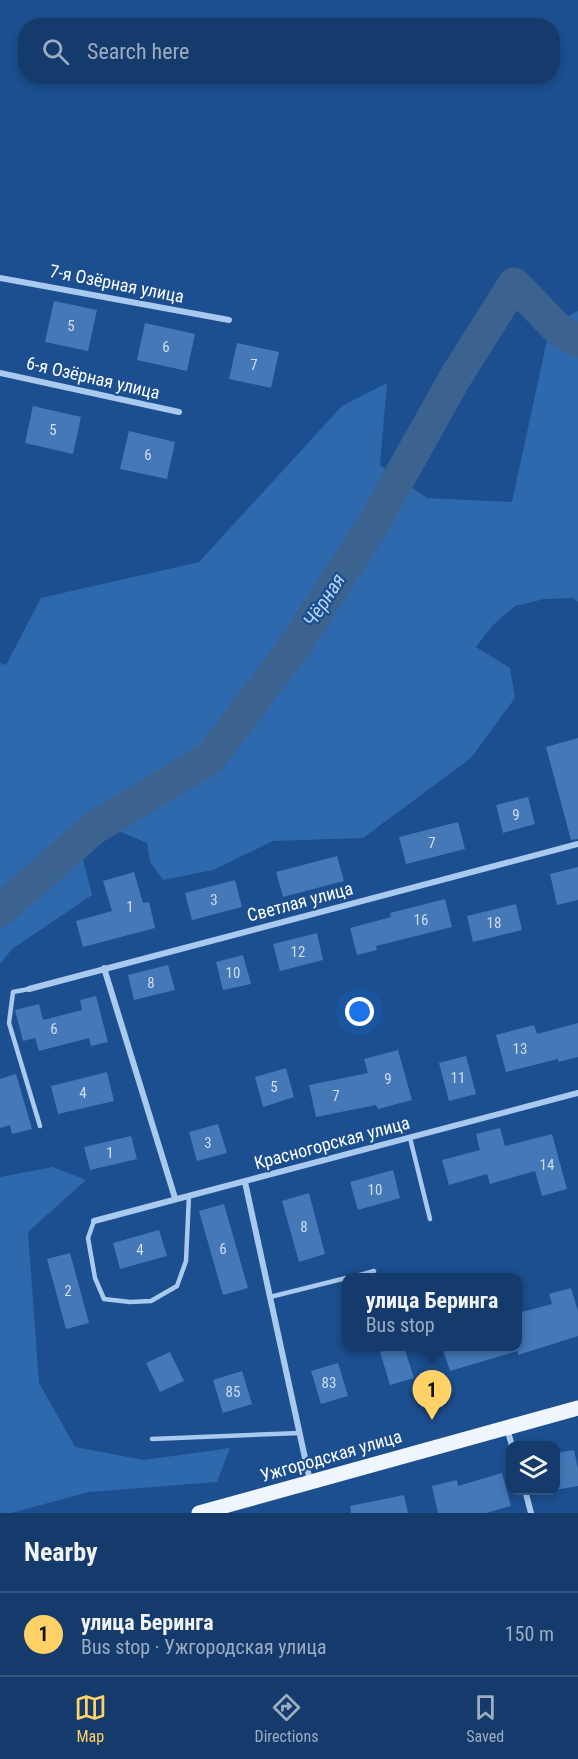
<!DOCTYPE html>
<html lang="en">
<head>
<meta charset="utf-8">
<style>
	:root { --surface:#143b6b; --page:#1d4271; --text:#f1f3f6; --muted:#9dadc1; --line:#33557e; --accent:#ffd166 }
	body { margin:0; font-family:"Roboto Condensed",sans-serif; background:var(--page); color:var(--text) }
	.controls { position:absolute; right:18px; bottom:18px; display:grid; overflow:hidden; border-radius:12px; box-shadow:0 3px 9px #0003 }
	.controls button { width:54px; height:54px; display:grid; place-items:center; padding:0; border:0; border-bottom:2px solid var(--line); background:var(--surface); color:var(--text); font:30px sans-serif }
	.you { position:absolute; left:360px; top:1012px; width:21px; height:21px; margin:-15px; border:4px solid #fff; border-radius:50%; background:#1a73e8; box-shadow:0 0 0 9px #1a73e833 }
	.badge { display:grid; place-items:center; width:39px; height:39px; border-radius:50%; background:var(--accent); color:#111; font-size:20px; font-weight:700 }
	.pin { position:absolute; translate:-50% -50px; filter:drop-shadow(0 2px 3px #0008) }
	.pin::after { content:''; position:absolute; top:32px; width:21px; height:18px; background:inherit; clip-path:polygon(0 0,100% 0,50% 100%) }
	.popup { position:absolute; left:342px; top:1273px; width:180px; height:78px; box-sizing:border-box; display:grid; place-content:center; border-radius:12px; background:var(--surface); filter:drop-shadow(0 2px 4px #0005); font-size:20px; white-space:nowrap; color:var(--muted) }
	.popup b { font-size:22px; color:var(--text) }
	.popup::after { content:''; position:absolute; left:50%; top:100%; margin-left:-12px; border:12px solid transparent; border-top-color:var(--surface) }
	.list { margin:0; padding:0; list-style:none }
	h2 { display:flex; justify-content:space-between; align-items:center; height:78px; margin:0; padding:0 24px; font-size:26px }
	h2 small { font-size:20px; font-weight:400; color:var(--muted) }
	.list li { display:grid; grid-template-columns:39px 1fr auto; gap:18px; align-items:center; box-sizing:border-box; height:84px; padding:0 24px; border-top:2px solid var(--line) }
	.list b { display:block; font-size:22px; white-space:nowrap }
	.list p { margin:0; font-size:20px; white-space:nowrap; color:var(--muted) }
	.list em { font-size:20px; font-style:normal; color:var(--muted) }
	.icon { flex:none; width:33px; height:33px; fill:none; stroke:currentColor; stroke-width:2; stroke-linecap:round; stroke-linejoin:round }
	.map { position:relative; flex:none; width:578px; height:1513px; overflow:hidden }
	.search { position:absolute; background:var(--surface); box-shadow:0 3px 9px #0003; left:18px; right:18px; top:18px; height:66px; display:flex; align-items:center; gap:15px; box-sizing:border-box; padding:0 21px; border-radius:24px; color:var(--muted); font-size:22px }
	.sheet { height:162px; background:var(--surface) }
	nav { display:flex; justify-content:space-around; align-items:center; box-sizing:border-box; height:84px; border-top:2px solid var(--line); background:var(--surface); font-size:16px; color:var(--muted) }
	nav a { display:grid; justify-items:center; gap:3px }
	nav .on { color:var(--accent) }
	.map>svg:first-child { display:block }
	.green { fill:#2e69ad }
	.lines { fill:none; stroke-linecap:round; stroke-linejoin:round }
	.river { stroke:#3c6290; stroke-width:33 }
	.building { fill:#4478b7 }
	.service { stroke:#a9c9ee; stroke-width:4.5 }
	.minor { stroke:#a9c9ee; stroke-width:6 }
	.primary { stroke:#f0f6ff; stroke-width:15 }
	.labels { text-anchor:middle; stroke-width:4.5; stroke-linejoin:round; paint-order:stroke }
	.number-label { font-size:15px; fill:#d0dded }
	.street-label { font-size:18px; fill:#fff; stroke:#1b4f8f }
	.water-label { font-size:20px; font-style:italic; fill:#b5d3f5; stroke:#1b4f8f }
</style>
</head>
<body>
<div class="map">
<svg width="578" height="1513" viewBox="0 0 578 1513">
	<rect width="100%" height="100%" fill="#1b4f8f"/>
	<path class="green" d="M578 311V602L573 598 544 599 515 606 492 626 476 647 510 668 515 698 471 758 363 838 273 841 213 870 163 880 150 862 147 843 107 826 83 860 92 895 12 949 0 964V663L6 665 41 598 199 562 342 406 387 383 380 465 427 498 512 502 550 326Z
		M53 1167 86 1180 28 1232 39 1383 75 1447 144 1460 230 1448 217 1482 89 1492 11 1513H0V1177Z"/>
	<g class="lines">
		<path class="river" d="M0 911 94 828 210 758 297 643 372 526 455 378 514 284 561 332 578 341"/>
	</g>
	<path class="building" d="M54 301 97 310 88 351 45 342Z
		M145 323 195 334 187 371 137 360Z
		M237 343 279 352 271 388 229 379Z
		M33 406 81 417 73 454 25 443Z
		M129 431 175 442 167 479 120 469Z
		M578 738V839L571 840 546 747Z
		M528 797 535 824 503 833 496 805Z
		M458 822 465 849 406 864 399 837Z
		M337 856 344 881 283 897 276 872Z
		M578 867V900L557 905 550 874Z
		M134 872 143 903 149 902 155 928 83 947 76 921 112 911 103 881Z
		M235 880 242 907 192 920 185 893Z
		M445 899 452 927 376 946 377 950 357 955 350 928 391 917 390 913Z
		M516 904 522 930 473 942 467 916Z
		M317 933 323 960 280 971 273 944Z
		M243 955 251 984 223 990 216 962Z
		M168 965 175 990 134 1000 128 975Z
		M96 996 108 1042 91 1046 89 1038 39 1051 35 1038 23 1041 15 1010 39 1004 43 1020 82 1010 80 1000Z
		M578 1023V1057L558 1062V1059L506 1072 496 1035 534 1025 537 1034Z
		M398 1050 412 1100 378 1109 376 1105 316 1117 309 1085 368 1073 364 1059Z
		M466 1056 476 1094 449 1101 439 1063Z
		M286 1068 294 1097 263 1107 255 1077Z
		M107 1072 114 1101 58 1114 51 1086Z
		M16 1074 32 1129 12 1134 10 1125 0 1128V1079Z
		M218 1124 227 1153 197 1161 189 1132Z
		M500 1128 505 1146 552 1134 567 1189 542 1196 535 1171 490 1184 487 1174 449 1185 442 1160 480 1150 476 1134Z
		M131 1136 137 1159 90 1170 84 1147Z
		M393 1170 400 1198 358 1210 350 1182Z
		M309 1193 325 1254 299 1262 282 1201Z
		M224 1204 248 1288 223 1295 199 1211Z
		M159 1230 167 1256 120 1269 113 1243Z
		M70 1253 89 1323 66 1329 47 1259Z
		M571 1288 578 1311V1336L518 1355V1351L450 1371 442 1347H518V1313L552 1304 549 1294Z
		M400 1347H404L414 1378 390 1385 380 1352Z
		M170 1352 184 1381 160 1392 146 1363Z
		M338 1363 348 1396 321 1404 311 1371Z
		M242 1371 252 1404 223 1413 213 1380Z
		M574 1450 578 1469V1486L555 1490V1453Z
		M502 1473 511 1506 486 1513H438L432 1486 457 1480 458 1486Z
		M404 1495 408 1513H351L350 1506Z"/>
	<g class="lines">
		<path class="service" d="M29 989 13 992 9 1023 40 1126
			M410 1138 430 1219
			M94 1221 88 1238 95 1278 104 1299 130 1302 151 1301 177 1286 186 1261 189 1195
			M349 1278 374 1271
			M270 1297 346 1278
			M152 1439 300 1433"/>
		<path class="minor" d="M0 278 229 320
			M0 373 179 412
			M104 968 175 1198
			M29 989 578 844
			M245 1182 310 1481
			M94 1221 578 1093
			M507 1428 512 1446
			M525 1490 531 1513"/>
		<path class="primary" d="M199 1513 578 1408"/>
	</g>
	<g class="labels">
		<g class="number-label">
			<text x="71" y="331">5</text>
			<text x="166" y="352">6</text>
			<text x="254" y="370">7</text>
			<text x="53" y="435">5</text>
			<text x="148" y="460">6</text>
			<text x="516" y="820">9</text>
			<text x="432" y="848">7</text>
			<text x="214" y="905">3</text>
			<text x="130" y="912">1</text>
			<text x="421" y="925">16</text>
			<text x="494" y="928">18</text>
			<text x="298" y="957">12</text>
			<text x="233" y="978">10</text>
			<text x="151" y="988">8</text>
			<text x="54" y="1034">6</text>
			<text x="520" y="1054">13</text>
			<text x="458" y="1083">11</text>
			<text x="388" y="1084">9</text>
			<text x="274" y="1092">5</text>
			<text x="83" y="1098">4</text>
			<text x="336" y="1101">7</text>
			<text x="208" y="1148">3</text>
			<text x="110" y="1158">1</text>
			<text x="547" y="1170">14</text>
			<text x="375" y="1195">10</text>
			<text x="304" y="1232">8</text>
			<text x="223" y="1254">6</text>
			<text x="140" y="1255">4</text>
			<text x="68" y="1296">2</text>
			<text x="329" y="1388">83</text>
			<text x="233" y="1397">85</text>
		</g>
		<g class="street-label">
			<text transform="translate(117 284) rotate(11)" y="6">7-я Озёрная улица</text>
			<text transform="translate(93 378) rotate(13)" y="6">6-я Озёрная улица</text>
			<text transform="translate(300 902) rotate(-15)" y="6">Светлая улица</text>
			<text transform="translate(332 1143) rotate(-15)" y="6">Красногорская улица</text>
			<text transform="translate(331 1456) rotate(-16)" y="6">Ужгородская улица</text>
		</g>
		<g class="water-label">
			<text transform="translate(324 600) rotate(-57)" y="7">Чёрная</text>
		</g>
	</g>
</svg>
<div class="controls">
<button><svg class="icon" aria-label="layers" viewBox="0 0 24 24"><path d="M12 4l9 5-9 5-9-5zM3 14l9 5 9-5"/></svg></button>
</div>
<div class="you"></div>
<div class="pin badge" style="left:432px;top:1420px">1</div>
<div class="popup"><b>улица Беринга</b>Bus stop</div>
<div class="search"><svg class="icon" aria-label="search" viewBox="0 0 24 24"><circle cx="10" cy="10" r="6"/><path d="M15 15l6 6"/></svg>Search here</div>
</div>
<section class="sheet">
<h2>Nearby<small></small></h2>
<ul class="list">
<li><span class="badge">1</span><div><b>улица Беринга</b><p>Bus stop · Ужгородская улица</p></div><em>150 m</em></li>
</ul>
</section>
<nav>
<a class="on"><svg class="icon" aria-label="map" viewBox="0 0 24 24"><path d="M3 6l6-2 6 2 6-2v14l-6 2-6-2-6 2zM9 4v14M15 6v14"/></svg>Map</a>
<a><svg class="icon" aria-label="directions" viewBox="0 0 24 24"><path d="M12 3l9 9-9 9-9-9zM9 14v-3h6M13 9l2 2-2 2"/></svg>Directions</a>
<a><svg class="icon" aria-label="saved" viewBox="0 0 24 24"><path d="M7 4h10v16l-5-4-5 4z"/></svg>Saved</a>
</nav>
</body>
</html>
